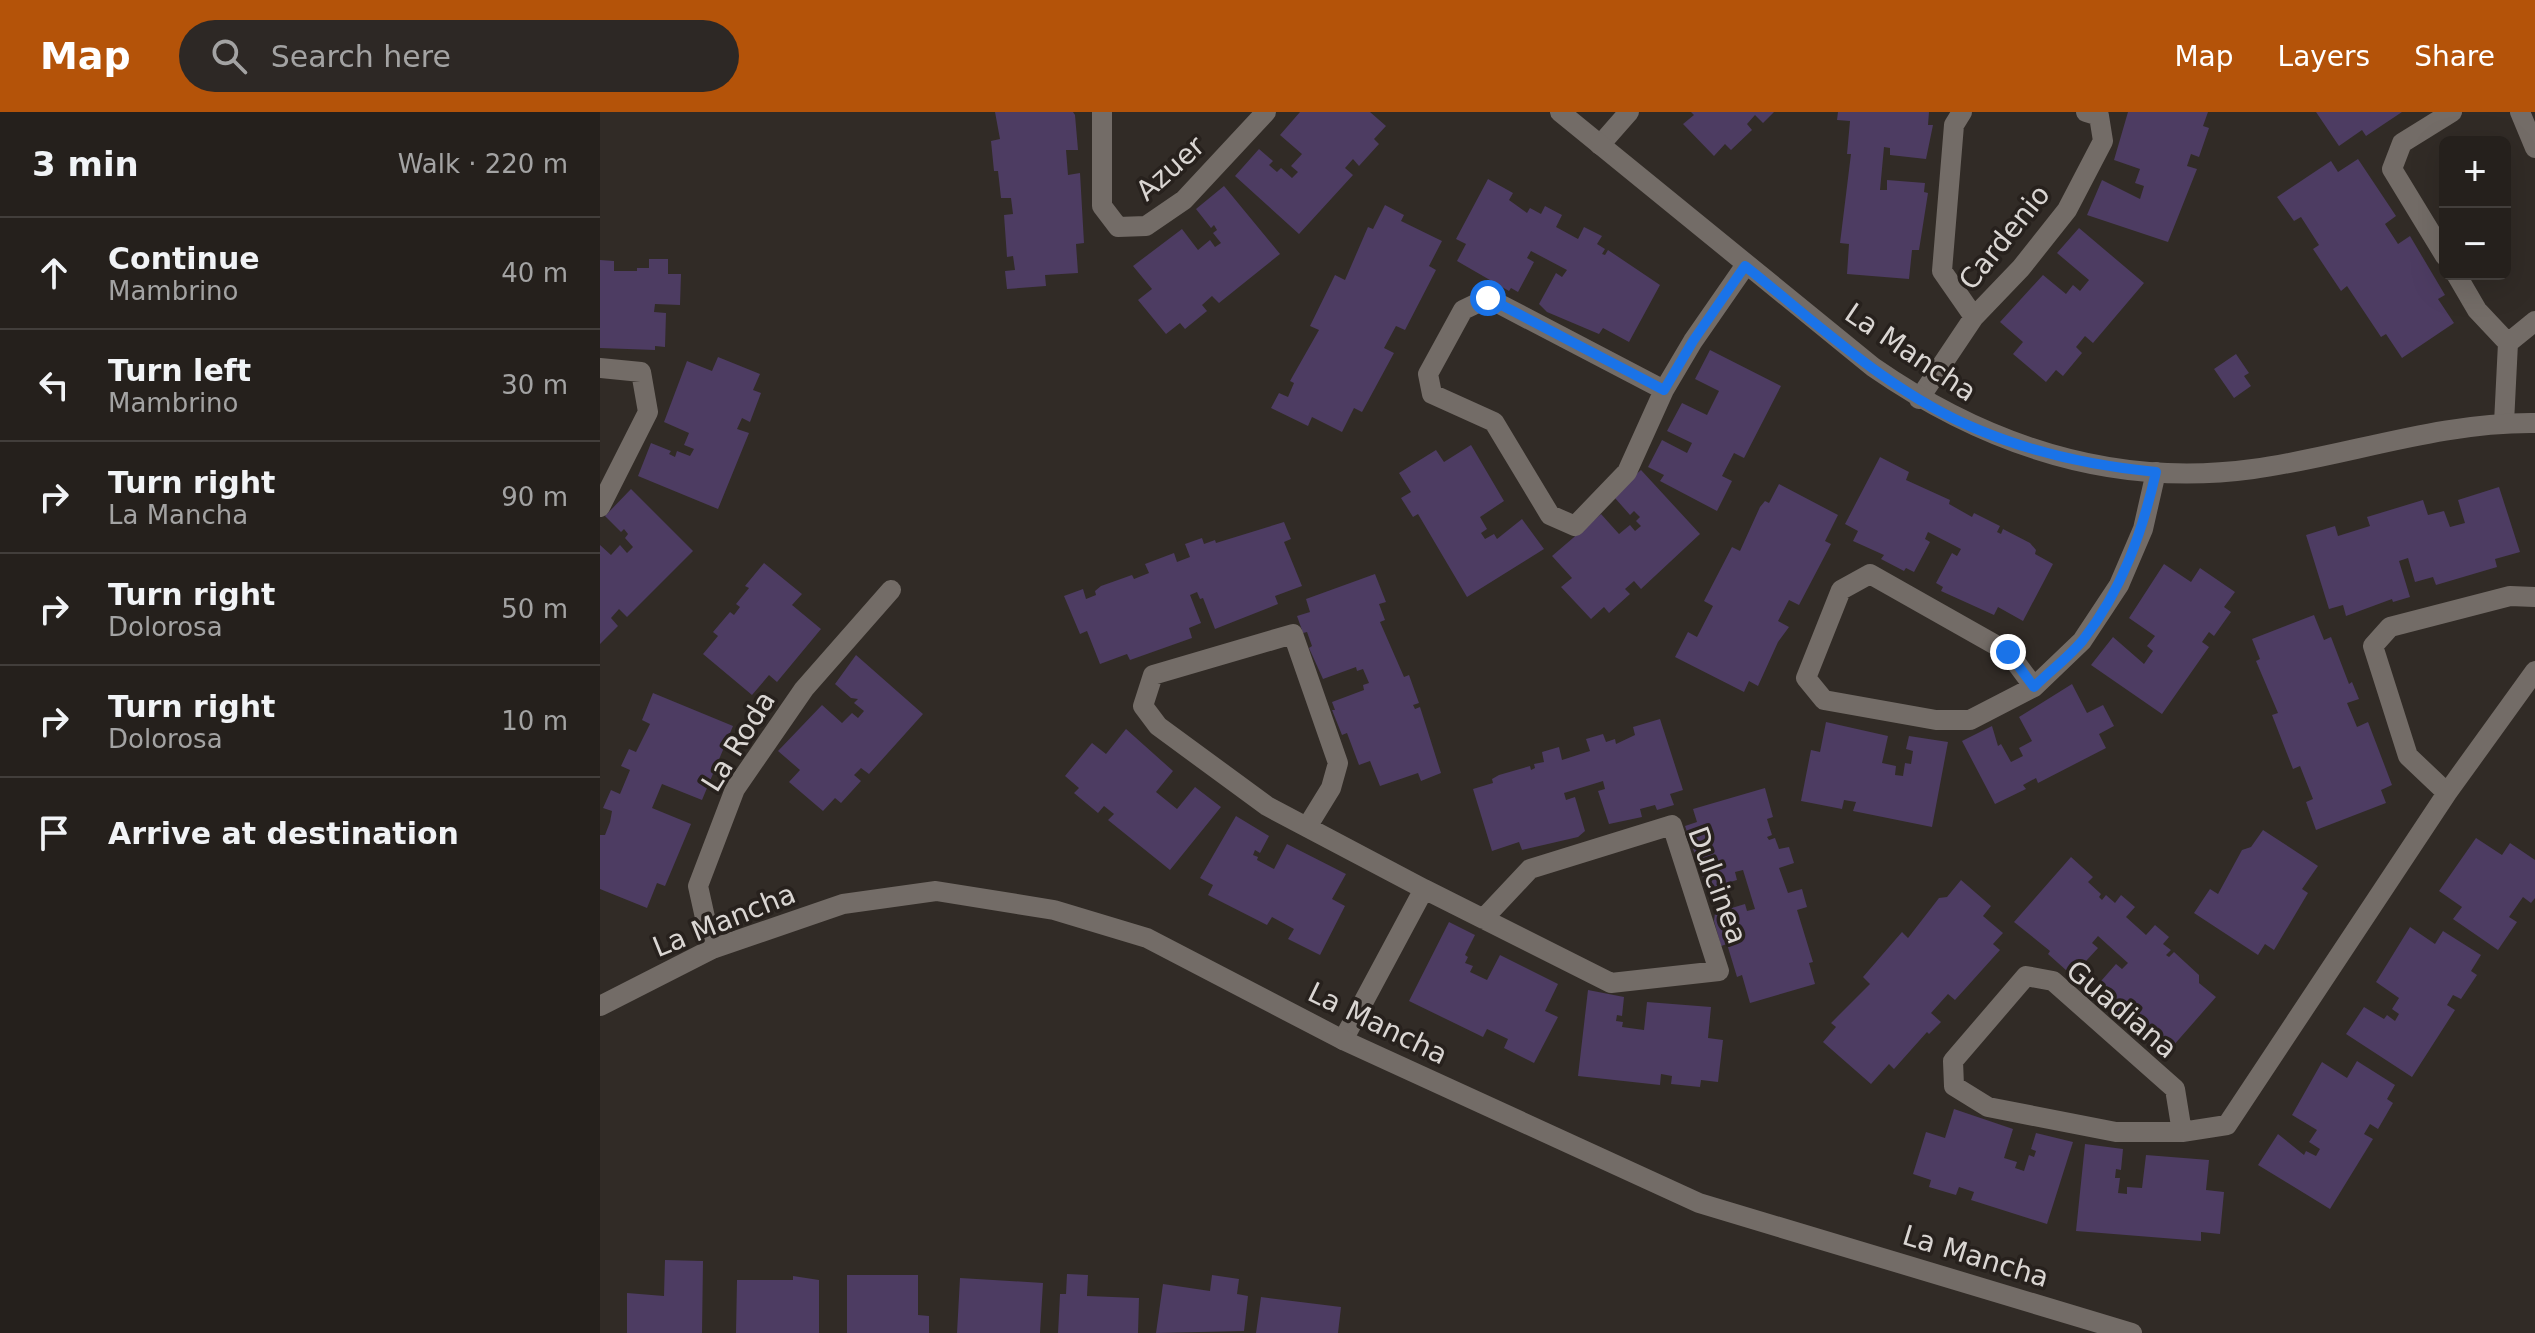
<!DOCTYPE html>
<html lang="en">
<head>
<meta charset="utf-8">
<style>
	:root { --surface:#25201c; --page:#2d2825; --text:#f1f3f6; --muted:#a3a3a3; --line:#423e3b; --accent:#b45309 }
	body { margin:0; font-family:"DejaVu Sans",sans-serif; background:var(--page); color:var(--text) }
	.controls { position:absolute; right:24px; top:24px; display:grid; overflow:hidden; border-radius:12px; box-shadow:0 8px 32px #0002 }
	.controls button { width:72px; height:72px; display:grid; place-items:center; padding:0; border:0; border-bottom:2px solid var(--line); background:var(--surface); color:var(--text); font:40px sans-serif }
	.stop { position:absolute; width:24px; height:24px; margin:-18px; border:6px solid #1a73e8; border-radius:50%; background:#fff }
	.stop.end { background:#1a73e8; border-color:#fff; box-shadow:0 2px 8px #0008 }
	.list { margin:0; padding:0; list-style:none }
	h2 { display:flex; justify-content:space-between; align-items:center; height:104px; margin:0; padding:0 32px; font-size:34px }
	h2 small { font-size:26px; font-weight:400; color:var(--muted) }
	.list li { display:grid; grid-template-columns:52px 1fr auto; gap:24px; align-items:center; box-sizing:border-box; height:112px; padding:0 32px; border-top:2px solid var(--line) }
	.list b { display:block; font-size:30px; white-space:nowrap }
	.list p { margin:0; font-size:26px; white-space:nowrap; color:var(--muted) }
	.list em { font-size:26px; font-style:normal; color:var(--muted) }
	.icon { flex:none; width:44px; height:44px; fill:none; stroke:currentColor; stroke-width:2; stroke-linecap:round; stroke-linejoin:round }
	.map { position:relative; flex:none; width:1935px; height:1221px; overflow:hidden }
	header { display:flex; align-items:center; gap:48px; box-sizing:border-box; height:112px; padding:0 40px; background:var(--accent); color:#fff }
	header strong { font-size:38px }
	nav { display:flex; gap:44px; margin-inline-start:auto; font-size:28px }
	.search { width:560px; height:72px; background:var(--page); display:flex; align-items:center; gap:20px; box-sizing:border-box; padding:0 28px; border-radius:44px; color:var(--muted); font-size:30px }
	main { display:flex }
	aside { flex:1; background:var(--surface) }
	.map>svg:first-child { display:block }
	.building { fill:#4d3c62 }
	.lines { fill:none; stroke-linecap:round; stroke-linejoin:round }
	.street { stroke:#736c67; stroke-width:20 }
	.secondary { stroke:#736c67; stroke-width:20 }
	.route { stroke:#1a73e8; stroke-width:10 }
	.labels { text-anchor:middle; stroke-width:7; stroke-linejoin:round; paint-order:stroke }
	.street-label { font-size:28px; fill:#dad6d3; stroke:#27211d }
</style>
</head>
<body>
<header>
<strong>Map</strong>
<div class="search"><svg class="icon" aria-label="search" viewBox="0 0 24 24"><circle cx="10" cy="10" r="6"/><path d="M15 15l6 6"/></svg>Search here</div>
<nav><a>Map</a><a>Layers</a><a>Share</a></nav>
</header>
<main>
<aside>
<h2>3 min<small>Walk · 220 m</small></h2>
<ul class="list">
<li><svg class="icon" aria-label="ahead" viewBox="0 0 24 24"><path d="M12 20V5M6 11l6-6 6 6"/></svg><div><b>Continue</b><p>Mambrino</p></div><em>40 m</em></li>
<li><svg class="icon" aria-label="left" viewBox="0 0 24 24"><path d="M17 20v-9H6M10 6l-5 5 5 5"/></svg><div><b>Turn left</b><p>Mambrino</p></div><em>30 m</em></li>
<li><svg class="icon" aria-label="right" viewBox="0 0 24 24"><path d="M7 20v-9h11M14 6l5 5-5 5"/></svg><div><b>Turn right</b><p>La Mancha</p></div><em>90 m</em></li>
<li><svg class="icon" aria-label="right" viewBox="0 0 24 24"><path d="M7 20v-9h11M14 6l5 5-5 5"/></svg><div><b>Turn right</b><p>Dolorosa</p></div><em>50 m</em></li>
<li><svg class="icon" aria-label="right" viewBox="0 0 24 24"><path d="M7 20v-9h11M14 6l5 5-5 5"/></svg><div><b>Turn right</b><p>Dolorosa</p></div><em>10 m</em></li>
<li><svg class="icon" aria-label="arrive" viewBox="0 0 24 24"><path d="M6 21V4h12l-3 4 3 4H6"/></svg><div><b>Arrive at destination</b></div></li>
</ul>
</aside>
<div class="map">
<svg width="1935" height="1221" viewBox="0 0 1935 1221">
	<rect width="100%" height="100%" fill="#312b26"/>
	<path class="building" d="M395 0H473L475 3 478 38H466L468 63 480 61 484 131 476 132 478 161 445 163 446 174 407 177 405 159 415 158 413 144 407 145 404 103 413 102 411 86H401L398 59H394L391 29 400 27Z
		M700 0H770L786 14 774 27 779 32 759 54 753 47 745 56 753 63 699 122 635 64 659 37 673 49 669 53 677 60 681 56 692 66 698 60 691 54 702 42 680 23Z
		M1091 0H1174L1163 11 1155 3 1147 12 1152 18 1131 38 1125 32 1114 44 1083 12 1094 3Z
		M1238 0H1329L1328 13H1333L1326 47 1290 43V36L1284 35 1280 78H1287V68L1325 71 1324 80 1328 81 1319 138H1312L1309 167 1247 162 1249 132 1240 131 1251 42H1247L1250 9 1237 8Z
		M1528 0H1608L1603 14 1609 16 1599 45 1591 42 1587 54 1597 57 1568 130 1487 103 1502 68 1540 87 1544 74 1535 71 1540 57 1514 48Z
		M1716 0H1802L1766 24 1762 18 1739 34Z
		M1758 47 1796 104 1785 112 1798 132 1810 124 1845 183 1838 187 1854 211 1802 246 1786 222 1781 225 1747 174 1741 179 1713 137 1719 133 1701 105 1694 109 1677 85 1731 49 1738 60Z
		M888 67 913 81 909 88 927 101 930 96 941 102 945 94 962 103 956 115 978 127 984 115 1002 124 997 132 1005 137 1002 142 1005 143 1008 138 1060 173 1029 230 1003 216 999 222 947 200 939 192 956 161 962 165 967 158 931 139 927 146 934 150 918 180 911 176 909 179 857 149 866 132 856 127Z
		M624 74 680 142 619 191 612 184 602 193 607 199 585 217 580 211 566 222 538 188 552 177 533 154 582 117 598 138 610 128 615 135 621 131 613 121 617 118 614 113 611 116 596 97Z
		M785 93 804 103 801 109 842 129 829 154 836 158 805 218 796 214 784 236 794 241 762 300 754 296 742 320 712 305 708 314 671 296 679 281 688 285 694 271 690 269 719 218 710 214 735 163 745 168 768 115 773 117Z
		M1479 116 1544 171 1493 231 1485 224 1476 235 1482 241 1463 264 1456 258 1446 270 1413 242 1423 230 1400 210 1443 163 1466 182 1473 173 1480 179 1489 168 1457 141Z
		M49 147H68V162H81L80 193 55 192 54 200 66 201 65 235 55 234V238L0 236V148L14 149V159H37V156H49Z
		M1110 238 1181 274 1144 346 1134 341 1122 364 1132 369 1117 399 1060 369 1064 363 1048 355 1062 328 1087 341 1092 331 1067 319 1082 291 1107 303 1119 279 1095 267Z
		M1636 242 1649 261 1644 264 1651 274 1634 286 1614 257Z
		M118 245 160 262 153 278 161 281 150 310 142 306 137 317 149 321 118 397 38 364 51 331 71 339 69 342 75 345 77 339 90 344 94 337 84 333 89 321 64 310 87 249 112 259Z
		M871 333 904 389 880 405 887 417 881 421 885 427 894 422 897 427 922 407 944 437 867 485 818 402 813 405 801 386 811 380 799 361 836 338 844 350Z
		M1280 345 1309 360 1306 368 1350 388 1349 392 1372 405 1374 401 1400 414 1397 420 1401 422 1403 417 1430 431 1436 438 1435 442 1453 452 1423 509 1398 495 1394 503 1341 479 1343 475 1336 471 1352 441 1357 444 1361 437 1328 420 1325 427 1330 430 1314 460 1306 456 1304 459 1281 447 1284 443 1253 429 1258 419 1245 412Z
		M1041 358 1100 422 1041 477 1034 469 1025 477 1030 482 1009 501 1004 495 991 507 961 475 972 466 952 444 1001 402 1019 422 1030 413 1035 419 1041 414 1036 409 1040 405 1034 399 1030 403 1015 386 1017 379Z
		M1179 372 1238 403 1225 429 1231 432 1199 493 1189 488 1178 509 1189 515 1178 530 1158 574 1149 569 1144 580 1075 545 1088 520 1097 525 1113 494 1104 489 1132 435 1140 439 1160 395 1165 389 1169 391Z
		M1899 375 1920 440 1895 447 1897 455 1836 473 1833 465 1815 470 1808 446 1799 449 1810 485 1793 490 1792 487 1746 504 1743 493 1729 497 1706 423 1735 414 1738 424 1770 414 1767 405 1823 388 1828 403 1844 399 1850 415 1865 411 1858 388Z
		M31 377 93 439 27 505 19 497 11 506 18 514 0 532V433L11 443 20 433 27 441 33 435 25 426 28 422 24 417 21 420 5 404Z
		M684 410 691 427 684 430 702 474 675 484 678 492 615 517 603 486 600 487 597 480 590 483 601 511 589 516 592 526 530 548 527 542 500 552 487 519 480 522 464 484 483 477 486 487 496 483 495 479 501 474 532 463 534 467 549 461 545 452 574 441 577 450 590 445 585 432 602 426 604 432 615 428 616 431Z
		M164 451 202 482 192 493 221 517 177 570 169 563 152 583 103 542 118 524 113 520 130 500 134 503 140 495 136 492 149 476 145 474Z
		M1564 452 1591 470 1600 456 1635 480 1624 495 1631 500 1614 524 1609 520 1602 530 1609 535 1562 602 1491 553 1513 525 1544 552 1553 539 1547 534 1555 524 1529 506Z
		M775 462 786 490 779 492 785 508 780 510 804 565 809 563 819 591 813 593 815 597 820 595 841 661 821 669 818 661 780 674 770 649 759 653 747 621 742 623 732 598H735L732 590 764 578 763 573 769 571 763 557 757 559 756 555 723 567 709 536 712 534 707 520 703 521 697 504 710 500 706 487Z
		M1714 503 1724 528 1731 525 1749 572 1752 570 1759 587 1747 591 1757 615 1768 610 1792 673 1781 678 1786 691 1716 718 1706 690 1713 687 1700 654 1693 657 1672 603 1678 601 1656 549 1660 547 1652 527Z
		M256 543 323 602 269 662 261 656 254 663 261 669 241 691 235 686 223 699 189 670 200 658 178 639 222 593 242 611 252 601 258 606 264 599 254 591 258 587 251 586 235 572Z
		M1472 572 1487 601 1503 593 1514 614 1499 622 1506 636 1438 671 1436 666 1423 673 1426 677 1395 692 1362 629 1392 614 1398 634 1401 632 1411 650 1423 644 1419 636 1432 629 1419 605Z
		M53 581 133 614 102 688 62 672 52 696 91 712 65 774 57 771 47 796 0 777V723H5L10 710 12 699 3 696 11 678 20 682 30 658 21 654 29 637 36 640 50 612 42 608Z
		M1060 607 1083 678 1070 682 1074 693 1057 698 1055 693 1040 697 1042 705 1009 712 998 679 1005 677 1003 669 964 681 966 688 975 685 985 719 978 725 922 738 919 730 892 739 873 677 893 671 892 667 899 663 930 654 931 658 935 656 934 652 944 650 942 640 959 635 962 648 990 639 986 627 1003 622 1006 630 1015 627 1016 632 1035 623 1033 615Z
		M1226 610 1288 624 1282 651 1296 654 1295 663 1303 664 1305 651 1311 652 1313 639 1306 637 1309 624 1348 630 1332 715 1253 699 1256 690 1244 688 1242 697 1201 689 1211 638 1220 640Z
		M526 617 573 659 556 680 577 697 595 675 621 695 570 758 508 708 514 702 504 694 498 701 474 681 479 676 465 664 492 631 506 642Z
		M1165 676 1173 705 1167 707 1172 723 1167 725 1169 728 1175 726 1179 737 1189 735 1194 751 1179 756 1188 781 1202 777 1207 795 1197 798 1213 850 1209 851 1215 872 1150 891 1142 863 1137 865 1127 832 1121 834 1114 809 1115 801 1145 792 1147 799 1155 797 1143 758 1135 760 1137 768 1107 777 1085 714 1097 710 1093 697Z
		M636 704 669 724 660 741 655 738 653 743 658 745 657 748 674 757 687 732 746 762 732 787 745 794 720 843 688 827 694 817 672 805 667 813 608 783 613 773 600 766Z
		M1663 718 1718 754 1702 777 1708 781 1674 838 1665 832 1658 843 1594 801 1610 777 1618 782 1642 738 1651 735Z
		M1876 726 1902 743 1910 731 1935 748V786L1931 791 1923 785 1909 805 1917 810 1898 838 1853 807 1862 795 1839 779Z
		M1471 745 1493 765 1488 770 1501 782 1499 785 1502 788 1506 783 1515 791 1521 783 1535 795 1526 805 1546 823 1555 813 1569 825 1563 832 1571 838 1566 843 1569 845 1574 840 1599 863V871L1616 885 1573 934 1552 916 1547 921 1522 899 1519 903 1499 886 1502 884 1494 877 1516 852 1522 857 1528 851 1498 824 1492 831 1498 836 1475 861 1469 856 1467 859 1448 842 1450 839 1414 810Z
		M1361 768 1391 794 1383 804 1403 821 1393 832 1400 838 1355 888 1348 882 1331 901 1341 910 1329 922 1327 920 1294 957 1289 952 1271 972 1223 930 1236 915 1231 911 1270 872 1263 865 1302 820 1308 826 1339 786 1347 785Z
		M849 810 875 823 865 843 868 845 865 851 873 854 870 860 887 868 900 843 958 872 945 899 958 905 934 951 904 936 908 927 887 917 883 925 809 889Z
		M1810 815 1835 832 1843 819 1881 843 1871 859 1877 863 1861 887 1853 883 1847 893 1855 898 1812 965 1746 922 1764 895 1784 907 1787 903 1795 909 1799 902 1792 897 1799 886 1776 870Z
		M988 878 1024 885 1022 904 1017 903 1016 909 1023 910 1022 915 1044 918 1047 890 1111 895 1108 926 1123 928 1118 970 1101 968 1100 975 1071 972 1072 964 1061 962 1060 973 978 964Z
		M1757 949 1795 973 1787 987 1793 991 1778 1017 1770 1012 1764 1022 1773 1027 1730 1097 1658 1053 1678 1022 1704 1043 1706 1039 1716 1044 1720 1037 1709 1030 1717 1018 1692 1003 1722 950 1747 966Z
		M1354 997 1413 1017 1404 1046 1417 1050 1415 1056 1424 1059 1429 1043 1434 1045 1436 1039 1431 1037 1436 1021 1473 1030 1447 1112 1371 1088 1374 1080 1359 1075 1356 1083 1329 1075 1331 1068 1313 1062 1326 1020 1345 1026Z
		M1485 1032 1523 1037 1521 1058 1516 1057 1515 1066H1520L1518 1081 1527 1082V1075L1542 1076 1546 1043 1609 1048 1606 1078 1624 1080 1620 1122 1601 1120V1129L1476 1119Z
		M65 1148 103 1149 102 1221H27V1181L64 1184Z
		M467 1162 488 1163 487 1184 539 1186 538 1221H458L460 1182H466Z
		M247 1163H318V1203L329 1204V1221H247Z
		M612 1163 639 1167 637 1182 648 1184 644 1219 556 1221 563 1172 610 1179Z
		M193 1164 219 1168V1221H136L137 1168H193Z
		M360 1166 443 1171 440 1221H357Z
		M661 1185 741 1195 738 1221H656Z"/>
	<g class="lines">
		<path class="street" d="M502 0V94L518 115 546 114 584 88 666 0
			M1362 0 1354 13 1342 159 1374 205
			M1920 0 1935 36
			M1000 33 1029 0
			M1845 144 1792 57 1802 31 1852 0
			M1856 162 1877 198 1908 231 1904 311
			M1908 231 1935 209
			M0 256 41 260 48 300 0 395
			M1064 278 888 186 863 198 828 262 832 282 894 310 950 403 975 414 1027 360 1064 278 1093 229 1145 154
			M1319 287 1374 205 1421 156 1467 98 1503 29 1499 4 1486 0
			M1434 575 1408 540 1270 462 1241 478 1206 566 1224 588 1336 608H1370L1434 575 1482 529 1519 473 1543 417 1556 360
			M1847 681 1808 644 1773 534 1790 515 1910 484 1935 485
			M707 715 731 676 738 651 693 522 553 563 543 594 558 614 667 694 824 777
			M112 837 98 774 135 677 204 577 291 478
			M743 928 824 777 1011 871 1119 859 1072 713 930 757 883 807
			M1582 1020 1575 977 1453 869 1426 864 1353 949 1354 974 1388 995 1516 1020H1582L1627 1013 1847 681 1935 559"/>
		<path class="secondary" d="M960 0 1273 255C1387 334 1513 376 1653 357 1748 344 1837 310 1935 311
			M0 894 112 837 243 792 336 779 454 798 547 826 743 928 1099 1091 1532 1221"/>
	</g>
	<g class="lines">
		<path class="route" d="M888 186 1064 278 1093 229 1145 154C1218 212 1291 282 1379 318 1436 342 1494 354 1556 360 1542 421 1522 478 1483 528 1469 545 1450 559 1434 575L1408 540"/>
	</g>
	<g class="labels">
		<g class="street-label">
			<text transform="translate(570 56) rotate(-42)" y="10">Azuer</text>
			<text transform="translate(1404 125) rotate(-51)" y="10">Cardenio</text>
			<text transform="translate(1311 240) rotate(34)" y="10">La Mancha</text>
			<text transform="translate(138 629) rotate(-58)" y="10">La Roda</text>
			<text transform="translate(1118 773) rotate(70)" y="10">Dulcinea</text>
			<text transform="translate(124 808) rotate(-22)" y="10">La Mancha</text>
			<text transform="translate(1522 897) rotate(40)" y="10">Guadiana</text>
			<text transform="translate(778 911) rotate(26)" y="10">La Mancha</text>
			<text transform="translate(1376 1144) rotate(17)" y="10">La Mancha</text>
		</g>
	</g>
</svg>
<div class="controls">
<button>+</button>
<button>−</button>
</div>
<div class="stop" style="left:888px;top:186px"></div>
<div class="stop end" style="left:1408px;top:540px"></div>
</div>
</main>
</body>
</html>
